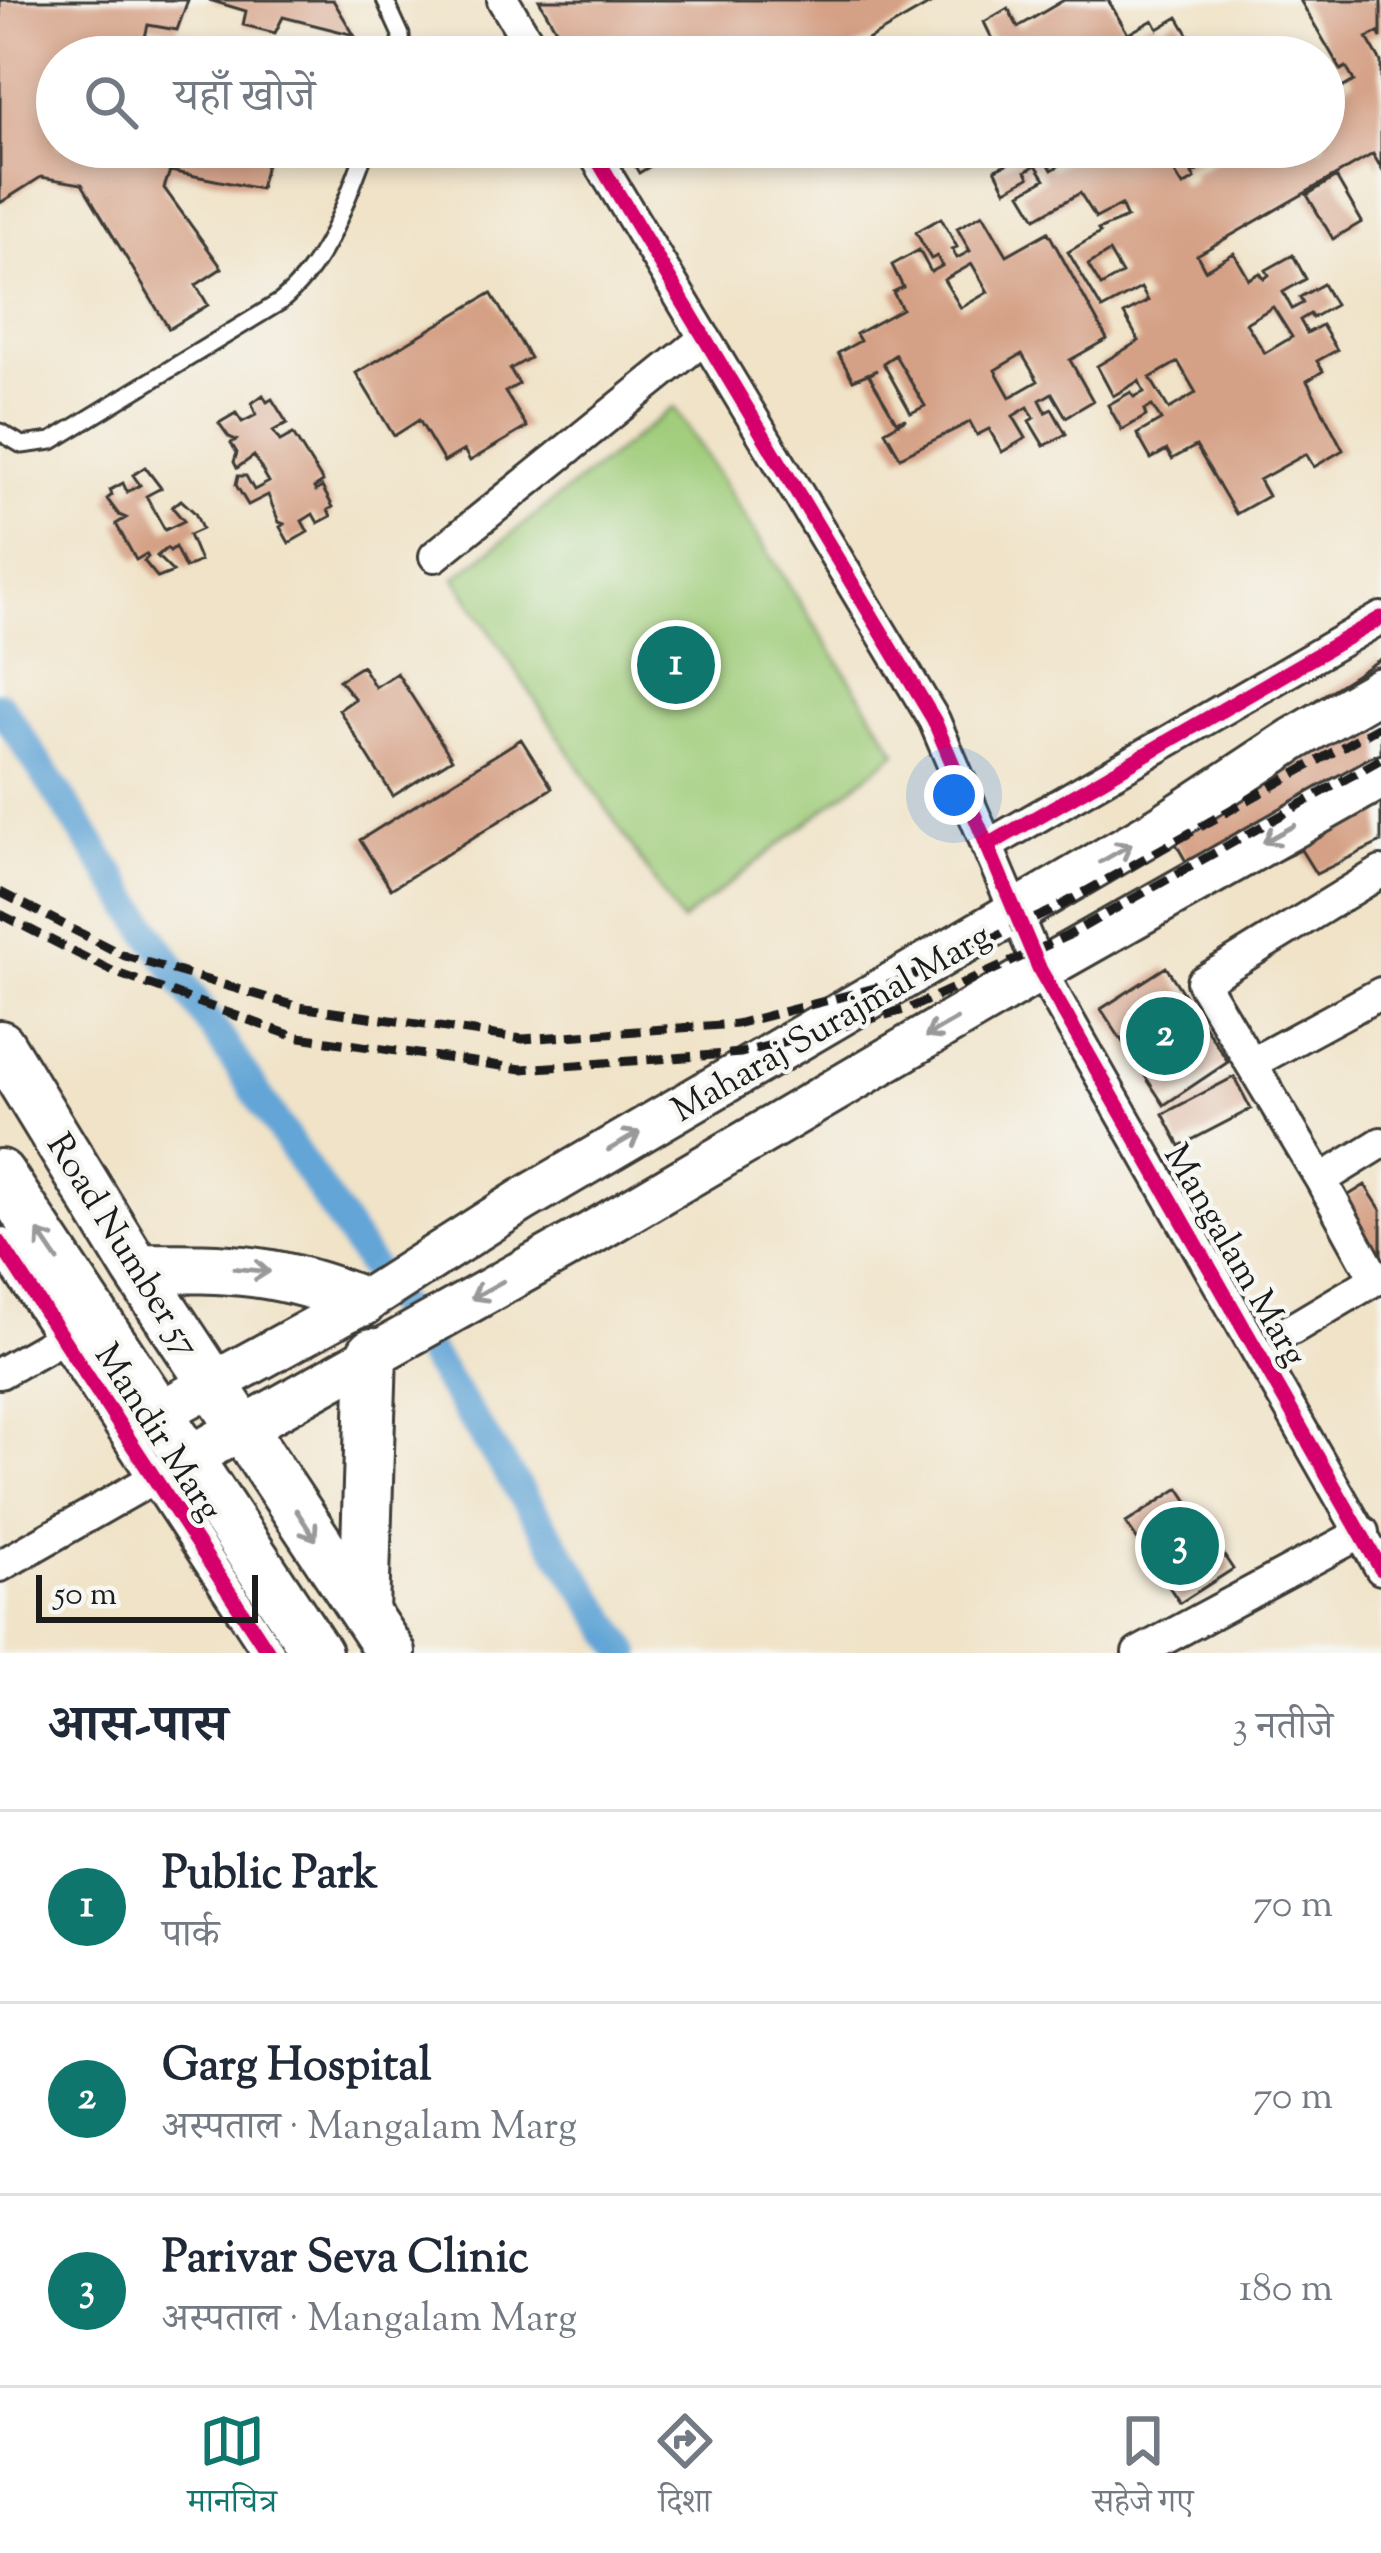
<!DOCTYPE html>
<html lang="hi">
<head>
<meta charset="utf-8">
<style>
	:root { --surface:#fff; --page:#f6f6f7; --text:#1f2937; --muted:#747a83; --line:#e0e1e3; --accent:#0f766e }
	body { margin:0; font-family:"Sorts Mill Goudy","Noto Serif Devanagari",serif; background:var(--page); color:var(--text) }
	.scale { position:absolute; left:36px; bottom:30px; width:222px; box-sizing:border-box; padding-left:12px; border:6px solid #1c1c1c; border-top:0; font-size:33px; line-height:42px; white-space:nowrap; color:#1c1c1c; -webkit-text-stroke:9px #f6f6f2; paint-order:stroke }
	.you { position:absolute; left:954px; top:795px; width:42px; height:42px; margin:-30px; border:9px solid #fff; border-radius:50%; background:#1a73e8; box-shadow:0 0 0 18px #1a73e833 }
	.badge { display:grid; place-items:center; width:78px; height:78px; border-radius:50%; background:var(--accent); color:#fff; font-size:39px; font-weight:700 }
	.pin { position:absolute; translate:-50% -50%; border:6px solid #fff; box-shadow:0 3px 12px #0006 }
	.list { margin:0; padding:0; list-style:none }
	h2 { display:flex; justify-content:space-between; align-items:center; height:156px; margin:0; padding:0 48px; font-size:51px }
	h2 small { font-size:39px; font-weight:400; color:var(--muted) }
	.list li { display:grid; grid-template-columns:78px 1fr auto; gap:36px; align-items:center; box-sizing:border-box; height:192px; padding:0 48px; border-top:3px solid var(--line) }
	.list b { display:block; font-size:45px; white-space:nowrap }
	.list p { margin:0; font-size:39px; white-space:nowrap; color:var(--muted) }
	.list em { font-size:39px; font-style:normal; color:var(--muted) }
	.icon { flex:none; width:66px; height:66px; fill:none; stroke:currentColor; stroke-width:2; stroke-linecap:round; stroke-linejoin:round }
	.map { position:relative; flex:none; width:1381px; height:1653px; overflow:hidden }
	.search { position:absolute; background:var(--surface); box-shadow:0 6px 18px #0003; left:36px; right:36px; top:36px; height:132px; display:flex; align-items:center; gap:30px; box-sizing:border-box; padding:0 42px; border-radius:66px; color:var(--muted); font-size:45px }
	.sheet { height:732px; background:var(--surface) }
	nav { display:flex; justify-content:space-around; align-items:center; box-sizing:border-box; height:168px; border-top:3px solid var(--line); background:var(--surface); font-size:33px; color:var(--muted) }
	nav a { display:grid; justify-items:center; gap:6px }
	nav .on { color:var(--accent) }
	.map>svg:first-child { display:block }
	.green { fill:#9fcc79; stroke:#5e744a; stroke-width:3 }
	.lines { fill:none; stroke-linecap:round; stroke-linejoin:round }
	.canal { stroke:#62a5d6; stroke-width:30 }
	.building { fill:#d5a186; fill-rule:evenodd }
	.service-casing { stroke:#3c3a36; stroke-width:21 }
	.minor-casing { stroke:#3c3a36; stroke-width:36 }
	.secondary-casing { stroke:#3c3a36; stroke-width:48 }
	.primary-casing { stroke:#3c3a36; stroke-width:54 }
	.service { stroke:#fff; stroke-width:15 }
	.minor { stroke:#fff; stroke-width:30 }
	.secondary { stroke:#fff; stroke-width:42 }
	.primary { stroke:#fff; stroke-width:48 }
	.rail { stroke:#1c1c1c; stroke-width:9; stroke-dasharray:18 9; stroke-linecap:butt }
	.cycleway-casing { stroke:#f6f6f2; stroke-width:22 }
	.cycleway { stroke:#d6006c; stroke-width:15 }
	.oneway { stroke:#999 }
	.labels { text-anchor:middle; stroke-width:9; stroke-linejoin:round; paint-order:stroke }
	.street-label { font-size:36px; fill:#1c1c1c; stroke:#f6f6f2 }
</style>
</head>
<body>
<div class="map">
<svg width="1381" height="1653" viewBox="0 0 1381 1653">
	<rect width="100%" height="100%" fill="#f6f6f2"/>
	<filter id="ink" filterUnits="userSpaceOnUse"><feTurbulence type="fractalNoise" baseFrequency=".00833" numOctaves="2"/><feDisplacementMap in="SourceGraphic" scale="24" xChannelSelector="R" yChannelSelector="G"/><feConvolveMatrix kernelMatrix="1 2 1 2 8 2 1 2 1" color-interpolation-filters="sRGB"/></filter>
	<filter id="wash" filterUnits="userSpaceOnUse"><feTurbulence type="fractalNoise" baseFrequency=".004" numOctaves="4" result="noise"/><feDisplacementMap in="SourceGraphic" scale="48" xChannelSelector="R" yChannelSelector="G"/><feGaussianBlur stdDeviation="2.7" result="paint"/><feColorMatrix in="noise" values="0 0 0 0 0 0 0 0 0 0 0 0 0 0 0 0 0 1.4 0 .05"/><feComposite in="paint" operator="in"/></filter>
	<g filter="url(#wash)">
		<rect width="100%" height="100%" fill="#f0e3c8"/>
		<path class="green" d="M674 407 897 752 681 922 455 578Z"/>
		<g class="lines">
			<path class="canal" d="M0 706 627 1653"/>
		</g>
		<g id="blocks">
			<path class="building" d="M0 0H188L177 30 148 25 140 57H57V147H270L260 189 170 171 164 188 222 268 196 285 208 305 169 329 82 184 41 177 0 203Z
				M209 0H333L354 35 283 17 275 33 243 25 246 11Z
				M539 0H937L838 57H572Z
				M1064 0H1108L1128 34 1153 20 1158 29 1178 17 1191 39 1161 57H1001L984 22 1008 8 1018 27Z
				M1300 0H1381V38L1378 32 1367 38 1381 62V168L1373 154 1197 255 1205 270 1234 253 1249 279 1260 273 1264 279 1269 275 1266 270 1293 255 1306 279 1283 292 1292 309 1303 303 1300 297 1323 284 1335 305 1312 318 1310 314 1300 320 1307 333 1322 325 1337 350 1317 361 1323 371 1307 381 1343 450 1314 467 1306 454 1259 480 1268 496 1236 514 1196 446 1172 459 1167 450 1151 459 1137 434 1161 420 1152 406 1144 410 1146 416 1122 430 1108 405 1131 392 1134 397 1144 392 1139 381 1113 396 1097 366 1139 341 1124 314 1148 301 1141 288 1102 309 1068 252 1100 233 1098 230 1127 218 1121 205 1096 218 1080 193 1036 218 1021 193 1045 179 1036 165 1026 171 1029 177 1006 190 995 169 1032 153 1028 147H1039L1052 170 1079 153 1075 147H1193L1200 159 1175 173 1183 186 1195 179 1192 174 1239 147H1324V98L1354 81 1346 67 1341 70ZM1109 252 1122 274 1101 286 1088 265ZM1273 307 1292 337 1265 353 1246 323ZM1178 362 1196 393 1169 409 1150 378Z
				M1207 43 1215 57H1182Z
				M624 147H682L639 173Z
				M1336 177 1362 222 1333 239 1307 195Z
				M983 214 1007 255 1048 232 1107 339 1070 360 1093 401 1066 417 1052 393 1040 400 1046 412 1052 409 1066 434 1044 446 1029 421 1034 418 1028 407 1013 416 1026 438 1002 452 989 429 977 435 970 422 900 457 885 431 906 419 896 421 869 375 877 370 853 380 838 353 860 341 856 334 902 309 893 292 903 287 892 265 919 250 931 272 942 266 937 256 931 259 916 232 941 218 957 247 952 249 957 258 970 251 957 228ZM972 264 988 292 961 308 944 280ZM1022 354 1038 381 1010 397 995 370ZM895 355 925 406 911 413 883 363Z
				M491 293 530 358 510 369 519 384 505 392 527 427 470 461 464 450 444 462 419 420 394 436 356 373Z
				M263 395 267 402 272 399 287 423 273 431 280 441 293 434 323 482 314 488 316 491 322 487 333 507 328 510 331 516 318 523 313 514 302 521 308 532 289 543 280 527 284 524 279 522 268 495 248 505 236 485 238 476H246L254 490 269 482 254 456 237 468 234 462 237 453 231 443 236 440 229 437 219 423 236 413 242 422 256 415 252 403Z
				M145 467 161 488 146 496 165 530 184 521 172 507 181 500 195 513 202 529 189 535 200 561 185 568 175 547 170 551 167 548 157 556 173 572 158 578 144 561 148 557 146 554 136 560 116 524 126 518 119 515 107 499 112 495 110 490 123 483 127 492 140 485 133 475Z
				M1381 659V842L1316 874 1301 850 1205 895 1171 835 1306 753 1281 722Z
				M362 666 375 687 397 673 452 759 393 796 339 710 355 699 339 680Z
				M521 739 552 788 391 889 360 840Z
				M1166 967 1228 1062 1164 1105 1101 1009Z
				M1234 1077 1251 1109 1180 1146 1163 1114Z
				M1365 1185 1381 1210V1272L1336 1203Z
				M1179 1488 1233 1569 1180 1603 1126 1523Z"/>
		</g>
	</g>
	<g filter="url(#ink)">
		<use href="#blocks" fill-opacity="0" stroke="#3c3a36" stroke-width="3"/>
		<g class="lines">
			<defs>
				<path id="service" d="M385 0 401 35 402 57
					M0 432 22 445 52 441 280 302C329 262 344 204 367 147"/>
				<path id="minor" d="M503 0 537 57
					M590 147 934 720 1040 970 1381 1569
					M435 556 705 338
					M987 846 1381 618
					M1252 1063 1381 993
					M1321 1180 1381 1143
					M0 1243 269 1653
					M1376 1280 1321 1180 1202 982 1381 872
					M1292 1329 1381 1276
					M0 1373 78 1329
					M0 1566 172 1468
					M1138 1653 1363 1532"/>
				<path id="secondary" d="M159 1413 370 1298 523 1200 1161 827 1294 739 1381 689
					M189 1458 590 1234 1040 970 1381 777"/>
				<path id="primary" d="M0 1045 136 1268 391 1653
					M0 1174 317 1653
					M136 1268C227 1268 276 1267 362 1302
					M364 1612 372 1353"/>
			</defs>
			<use href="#service" class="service-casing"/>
			<use href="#minor" class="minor-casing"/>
			<use href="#secondary" class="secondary-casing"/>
			<use href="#primary" class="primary-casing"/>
			<use href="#service" class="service"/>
			<use href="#minor" class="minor"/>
			<use href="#secondary" class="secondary"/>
			<use href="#primary" class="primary"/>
			<path class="rail" d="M0 892 125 956 299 1007 523 1039 736 1024 898 982 1053 910 1381 725
				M0 914 114 972 293 1036 522 1069 741 1053 908 1009 1067 936 1381 759"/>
			<defs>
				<path id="cycleway" d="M590 147 934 720 1040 970 1381 1569
					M987 846 1381 618
					M0 1243 269 1653"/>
			</defs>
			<use href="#cycleway" class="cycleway-casing"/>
			<use href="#cycleway" class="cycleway"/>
		</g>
		<defs><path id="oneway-shaft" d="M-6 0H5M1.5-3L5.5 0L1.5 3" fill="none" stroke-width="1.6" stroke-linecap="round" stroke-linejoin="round" transform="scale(3)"/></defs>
		<g class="oneway">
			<use href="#oneway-shaft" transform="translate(1279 834) rotate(151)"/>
			<use href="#oneway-shaft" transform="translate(1116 853) rotate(-30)"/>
			<use href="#oneway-shaft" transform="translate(941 1028) rotate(150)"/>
			<use href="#oneway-shaft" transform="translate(624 1141) rotate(-30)"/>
			<use href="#oneway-shaft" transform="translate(48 1246) rotate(-124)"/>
			<use href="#oneway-shaft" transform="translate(252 1270) rotate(5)"/>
			<use href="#oneway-shaft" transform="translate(487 1290) rotate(151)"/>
			<use href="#oneway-shaft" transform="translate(306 1525) rotate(57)"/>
		</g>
	</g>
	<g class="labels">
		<g class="street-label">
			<text transform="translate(830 1021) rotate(-30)" y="13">Maharaj Surajmal Marg</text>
			<text transform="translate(125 1244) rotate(58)" y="13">Road Number 57</text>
			<text transform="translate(1237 1254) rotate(60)" y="13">Mangalam Marg</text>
			<text transform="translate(160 1431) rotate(57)" y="13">Mandir Marg</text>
		</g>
	</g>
</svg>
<div class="scale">50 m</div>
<div class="you"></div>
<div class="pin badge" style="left:676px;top:665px">1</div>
<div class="pin badge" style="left:1165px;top:1036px">2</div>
<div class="pin badge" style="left:1180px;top:1546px">3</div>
<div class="search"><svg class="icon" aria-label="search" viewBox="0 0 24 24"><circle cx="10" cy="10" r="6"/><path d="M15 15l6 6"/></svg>यहाँ खोजें</div>
</div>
<section class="sheet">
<h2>आस-पास<small>3 नतीजे</small></h2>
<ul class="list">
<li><span class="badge">1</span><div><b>Public Park</b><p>पार्क</p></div><em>70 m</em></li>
<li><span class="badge">2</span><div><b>Garg Hospital</b><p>अस्पताल · Mangalam Marg</p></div><em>70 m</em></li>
<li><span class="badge">3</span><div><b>Parivar Seva Clinic</b><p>अस्पताल · Mangalam Marg</p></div><em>180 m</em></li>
</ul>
</section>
<nav>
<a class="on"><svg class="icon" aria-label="map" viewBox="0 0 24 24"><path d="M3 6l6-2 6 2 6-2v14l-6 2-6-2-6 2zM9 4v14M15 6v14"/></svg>मानचित्र</a>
<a><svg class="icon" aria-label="directions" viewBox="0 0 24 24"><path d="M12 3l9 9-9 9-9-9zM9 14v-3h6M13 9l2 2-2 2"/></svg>दिशा</a>
<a><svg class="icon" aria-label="saved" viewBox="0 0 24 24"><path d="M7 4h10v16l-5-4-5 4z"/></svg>सहेजे गए</a>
</nav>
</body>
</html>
